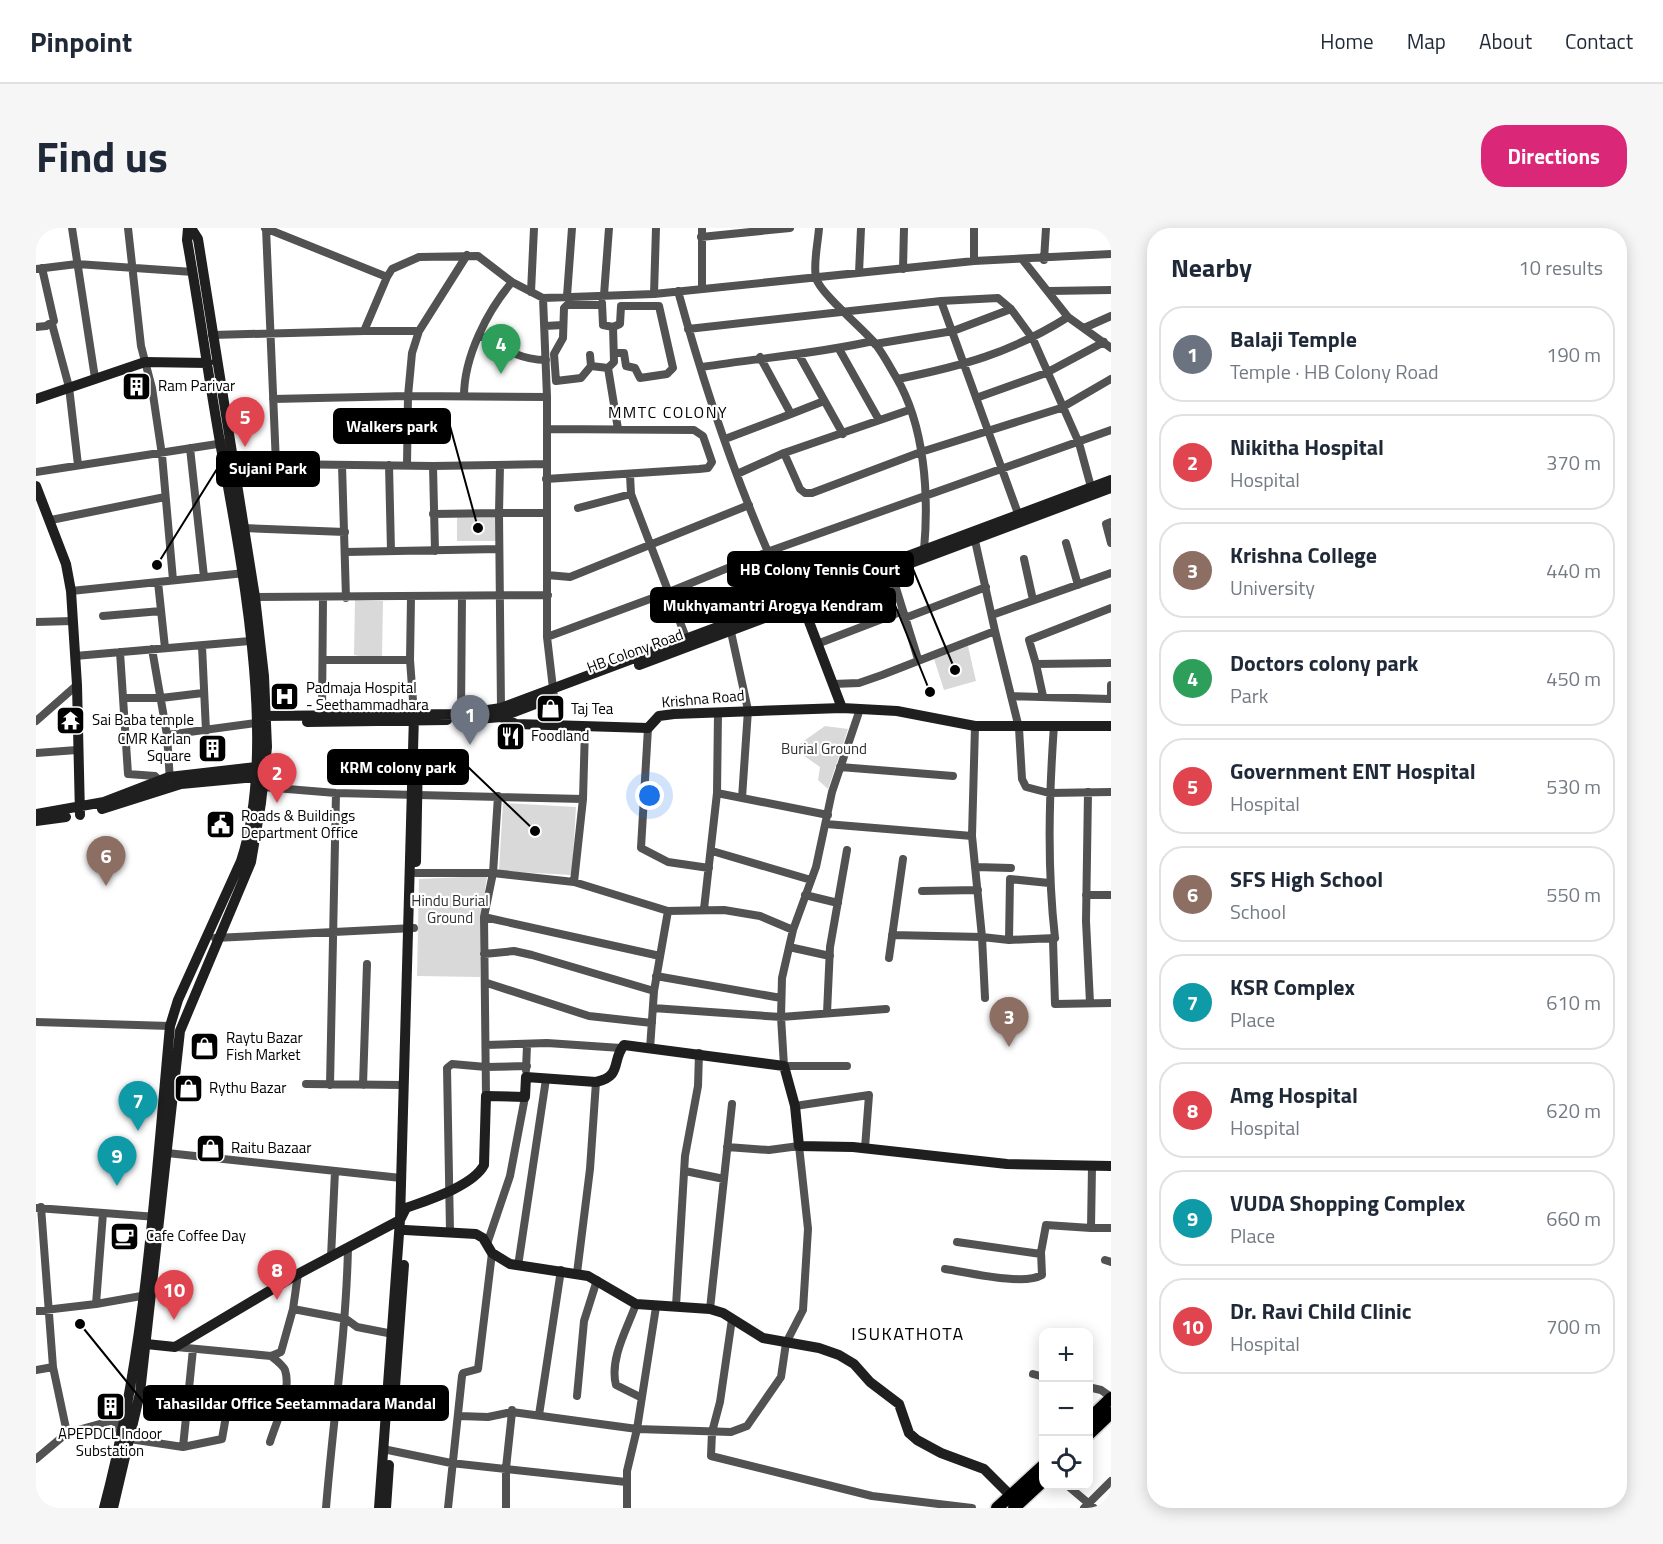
<!DOCTYPE html>
<html lang="en">
<head>
<meta charset="utf-8">
<style>
	:root { --surface:#fff; --page:#f6f6f7; --text:#1f2937; --muted:#747a83; --line:#e0e1e3; --accent:#db2777 }
	body { margin:0; font-family:"Titillium Web",sans-serif; background:var(--page); color:var(--text) }
	.controls { position:absolute; right:18px; bottom:18px; display:grid; overflow:hidden; border-radius:12px; box-shadow:0 3px 15px #0003 }
	.controls button { width:54px; height:54px; display:grid; place-items:center; padding:0; border:0; border-bottom:2px solid var(--line); background:var(--surface); color:var(--text); font:30px sans-serif }
	.you { position:absolute; left:614px; top:568px; width:21px; height:21px; margin:-15px; border:4px solid #fff; border-radius:50%; background:#1a73e8; box-shadow:0 0 0 9px #1a73e833 }
	.badge { display:grid; place-items:center; width:39px; height:39px; border-radius:50%; background:var(--accent); color:#fff; font-size:20px; font-weight:700 }
	.pin { position:absolute; translate:-50% -50px; filter:drop-shadow(0 2px 3px #0008) }
	.pin::after { content:''; position:absolute; top:32px; width:21px; height:18px; background:inherit; clip-path:polygon(0 0,100% 0,50% 100%) }
	.list { margin:0; padding:0; list-style:none }
	h2 { display:flex; justify-content:space-between; align-items:center; height:78px; margin:0; padding:0 24px; font-size:26px }
	h2 small { font-size:20px; font-weight:400; color:var(--muted) }
	.list li { display:grid; grid-template-columns:39px 1fr auto; gap:18px; align-items:center; box-sizing:border-box; height:96px; margin:0 12px 12px; padding:0 12px; border:2px solid var(--line); border-radius:24px }
	.list b { display:block; font-size:22px; white-space:nowrap }
	.list p { margin:0; font-size:20px; white-space:nowrap; color:var(--muted) }
	.list em { font-size:20px; font-style:normal; color:var(--muted) }
	.icon { flex:none; width:33px; height:33px; fill:none; stroke:currentColor; stroke-width:2; stroke-linecap:round; stroke-linejoin:round }
	.map { position:relative; flex:none; width:1075px; height:1280px; overflow:hidden; border-radius:24px }
	header { display:flex; align-items:center; gap:36px; box-sizing:border-box; height:84px; padding:0 30px; background:var(--surface); border-bottom:2px solid var(--line) }
	header strong { font-size:28px }
	nav { display:flex; gap:33px; margin-inline-start:auto; font-size:21px }
	.intro { display:flex; align-items:center; justify-content:space-between; box-sizing:border-box; height:144px; padding:0 36px }
	h1 { margin:0; font-size:42px }
	.button { padding:15px 27px; border-radius:24px; background:var(--accent); color:#fff; font-size:21px; font-weight:700 }
	main { display:flex; gap:36px; padding:0 36px }
	aside { flex:1; background:var(--surface); border-radius:24px; box-shadow:0 3px 15px #0003 }
	.map>svg:first-child { display:block }
	.green { fill:#d9d9d9 }
	.lines { fill:none; stroke-linecap:round; stroke-linejoin:round }
	.primary-casing { stroke:#dbdbdb; stroke-width:15 }
	.street { stroke:#525252; stroke-width:8 }
	.secondary { stroke:#1f1f1f; stroke-width:10 }
	.primary { stroke:#000; stroke-width:12 }
	.labels { text-anchor:middle; stroke-width:4.5; stroke-linejoin:round; paint-order:stroke }
	.poi-label { font-size:15px; fill:#000; stroke:#fff; text-anchor:start }
	.street-label { font-size:15px; fill:#000; stroke:#fff }
	.park-label { font-size:15px; fill:#303030; stroke:#fff }
	.neighbourhood-label { font-size:16px; letter-spacing:1.5px; fill:#000; stroke:#fff }
	.quarter-label { font-size:18px; letter-spacing:1.5px; fill:#000; stroke:#fff }
	.leader { fill:none; stroke:#000; stroke-width:2 }
	.callout-dot { fill:#000; stroke:#fff; stroke-width:2 }
	.callout { fill:#000; stroke:#000; stroke-width:2 }
	.callout-label { font-size:16px; text-anchor:middle; font-weight:bold; fill:#fff }
</style>
</head>
<body>
<header>
<strong>Pinpoint</strong>
<nav><a>Home</a><a>Map</a><a>About</a><a>Contact</a></nav>
</header>
<div class="intro"><h1>Find us</h1><a class="button">Directions</a></div>
<main>
<div class="map">
<svg width="1075" height="1280" viewBox="0 0 1075 1280">
	<rect width="100%" height="100%" fill="#fff"/>
	<path class="green" d="M421 287H464L463 313H421Z
		M319 372 347 373 346 428 334 430 318 427Z
		M932 418 940 453 908 462 898 431Z
		M789 498 812 501 792 561 782 552 784 539 764 525 762 517Z
		M467 575 540 579 536 647 463 643Z
		M451 648 444 698V749L381 748 383 651Z"/>
	<g class="lines">
		<defs>
			<path id="primary" d="M1052 1192 1075 1170
				M1052 1207 1075 1185
				M961 1280 1008 1237
				M978 1280 1008 1252"/>
		</defs>
		<use href="#primary" class="primary-casing"/>
		<path class="street" d="M36 0 59 150
			M92 0 105 118 116 160 126 227 137 352
			M229 0 351 49 356 41 383 29 442 28 476 54 507 70 511 169V409L518 469
			M230 0 240 236
			M666 0V60
			M783 0C782 15 777 36 780 50 784 65 825 99 838 114 846 124 853 137 860 149 889 198 893 267 888 322
			M665 9 754 0
			M986 31 1032 89 1075 120
			M1008 32 1010 0
			M938 33V0
			M0 41 41 36 157 44
			M867 41 868 0
			M823 45 825 0
			M642 63C671 169 707 275 755 374
			M1013 63 1075 62
			M495 64 498 0
			M618 66 620 0
			M568 67 573 0
			M531 68 536 0
			M507 70 618 66 938 33 1075 26
			M905 73 984 291
			M16 96 33 159 42 237
			M509 98 527 97
			M0 99 10 98 18 93 6 40
			M577 99 584 96 585 78H623L637 140 631 146 604 150 599 140 590 138 588 125H578
			M1048 100 1075 88
			M652 101 905 73 962 70 975 81 997 111 1043 215 1055 259
			M328 103H383L431 27
			M176 107 328 103 351 49
			M444 107C466 120 484 132 510 132
			M839 116 917 103 975 81
			M803 121 843 192
			M554 127 555 138 572 140 578 134 577 99 567 97 566 75
			M763 127 807 206
			M724 129 755 186 788 173
			M555 138 545 150 520 153 518 126 527 110 528 80 531 77H566
			M666 139C723 130 780 126 837 113
			M572 140 582 201
			M862 151C926 138 975 125 1032 89
			M428 168C428 129 451 83 476 54
			M940 170 1010 145 1068 114
			M237 171 372 168 376 125 383 103
			M689 211 755 186
			M154 220 168 349
			M748 225 764 261 769 265H776L885 224 1025 180 1075 151
			M306 237 310 370
			M353 237 355 323
			M371 237 372 168 511 169
			M397 238 399 323
			M194 239 240 236 397 238 510 236
			M0 244 188 215
			M701 246 748 225 873 182
			M594 247 595 266
			M510 251 663 241 672 240 676 234 667 208 658 202 511 201
			M542 280 595 266 652 415
			M397 286 463 285 464 237
			M15 292 129 269
			M1075 294 1070 296 1075 315
			M207 300 309 304
			M938 308 959 403
			M1030 315 1042 357
			M310 324 462 321
			M988 331 997 372
			M855 344 882 431
			M511 347 534 349 713 277
			M122 354 129 420
			M35 363 209 345
			M219 369 512 367
			M375 369 374 432 378 486
			M1075 380 993 412 1000 436 1075 435
			M956 387 1075 345
			M67 388 125 383
			M869 390 950 359
			M0 394 37 393
			M695 404 712 482 706 570
			M511 409 633 364 731 324 1075 202
			M781 416 867 383
			M166 418 170 503
			M116 421 131 507 134 553
			M84 424 92 546 119 548 123 552
			M39 428 214 413
			M288 432H374
			M1000 436 1007 468
			M797 456 823 455 846 447 959 403 983 500 986 551 990 559 1013 565 1075 564
			M1075 457V471
			M975 468 1074 471
			M88 470H125L167 465
			M465 480 463 285H510
			M425 486 426 368
			M286 487 287 369
			M0 493 41 457
			M939 498 936 608 946 709 973 712 1019 710C1011 639 1013 569 1018 497
			M612 500 605 620 632 634 673 640
			M131 507 220 495
			M0 525 41 522
			M804 539 917 548
			M227 559 300 565 547 571 538 654 457 645H380
			M1052 564 1050 693 1054 775
			M681 565 792 587
			M547 571 549 500
			M790 596 936 608
			M676 623 775 652
			M940 639 975 640
			M538 654 632 683 688 682 724 688 757 702
			M886 663 942 662
			M769 667 802 675
			M1050 667H1075
			M668 681 681 565 682 485
			M448 689 624 728
			M856 707 946 709 949 770
			M179 710 378 700
			M1019 710 1017 712 1019 776 1075 775
			M973 712 974 651 1013 655
			M753 719 794 728
			M448 726 478 723 496 727 618 763
			M853 730 867 631
			M620 748 745 770
			M451 755 553 788 616 795
			M617 780 745 789 850 781
			M791 785 794 719 811 622
			M0 794 134 798
			M450 817 511 815 585 820
			M614 821 618 763 632 683
			M811 838H748L745 789 746 750 757 702 780 639 796 564 824 481
			M490 842 491 817
			M270 856 367 857
			M294 857 300 565
			M327 857 331 736
			M450 868 448 689 457 645 462 568
			M759 878 833 867 829 920
			M131 925 365 950
			M1056 938 1055 1000H1075
			M649 943 688 951
			M1 980 121 989
			M414 1003 411 840 416 836 450 839 491 838
			M921 1014 1005 1026
			M451 1016 474 948 489 869
			M295 1029 299 943
			M1069 1032 1075 1034
			M482 1038 510 851
			M909 1041C931 1044 987 1058 1006 1047L1005 1024 1010 997 1055 1000
			M541 1045 554 941 560 854
			M60 1076 67 985
			M600 1076C592 1099 573 1131 580 1157L604 1169
			M640 1078 649 928 662 858 663 825
			M257 1081 310 1091 321 1099 357 1106
			M674 1081 696 876
			M0 1083 60 1076 111 1067
			M696 1091 684 1174 676 1204 675 1228 836 1268 936 1280
			M140 1119 235 1128 245 1124 257 1081 262 1046
			M17 1139 31 1205
			M0 1142 17 1139 5 979
			M997 1146 1008 1149
			M1052 1159 1065 1162 1075 1169
			M541 1168 548 1093 561 1052
			M503 1187 525 1042
			M423 1188 452 1189 476 1184V1182
			M78 1192 87 1210 147 1219 186 1211 190 1188
			M234 1214C240 1194 256 1163 249 1142 247 1137 240 1132 235 1128
			M147 1219 157 1121
			M347 1221 415 1235 590 1254
			M0 1231 31 1205 78 1192 91 1183
			M1032 1258 1058 1280
			M290 1280C297 1193 310 1107 312 1020
			M412 1280 426 1148 427 1145 442 1141 456 1025
			M470 1280V1240L476 1184 601 1201 695 1204 711 1198 745 1149 750 1115 767 1082 772 1001 763 918 733 922 691 919
			M591 1280V1243L601 1201 620 1079
			M1048 1280 1075 1253"/>
		<path class="secondary" d="M0 171 109 134 172 135
			M0 258 30 336 35 363 41 457 44 587
			M767 378 806 480
			M603 437 1075 260
			M465 486V489L480 496 612 500 623 488 638 486 806 480 861 483 939 498H1075
			M226 488 425 486 465 480 1075 252
			M442 491 465 489 507 473
			M271 494 411 492
			M66 581 145 556 220 549
			M0 586 68 574 133 549 220 539
			M0 593 30 589
			M380 634 382 527
			M369 1002 440 1006 447 1010 456 1025 474 1036 552 1048 600 1076 674 1081 687 1085 727 1110 783 1120 803 1127 818 1136 834 1154 863 1176 873 1205 881 1212 905 1225 948 1241 974 1267
			M110 1116 139 1119 262 1046 364 992 370 980C392 972 437 958 448 937L450 868 489 869 490 849 560 854C587 848 575 833 588 817L748 838 759 878 763 918 817 919 971 936 1075 938
			M357 1186 368 1037
			M68 1280C110 1123 119 959 134 798L142 772 205 633C243 519 205 332 184 214 172 147 163 79 151 12L152 0
			M77 1280 104 1165 144 803 215 634 225 575 231 519 228 448 219 369 162 11 155 0
			M343 1280 364 992 378 487
			M350 1280 353 1237"/>
		<use href="#primary" class="primary"/>
	</g>
	<defs>
		<symbol id="building-square" viewBox="-11 -11 22 22"><rect x="-9" y="-9" width="18" height="18" rx="4" fill="#000" stroke="#fff"/><path d="M-4-6H4V6H1V3H-1V6H-4ZM-2.5-4.3h1.7v1.8h-1.7ZM.8-4.3h1.7v1.8H.8ZM-2.5-1h1.7V.8h-1.7ZM.8-1h1.7V.8H.8Z" fill="#fff"/></symbol>
		<symbol id="hospital-square" viewBox="-11 -11 22 22"><rect x="-9" y="-9" width="18" height="18" rx="4" fill="#000" stroke="#fff"/><path d="M-5-5h3v3.5h4V-5h3V5h-3V1.5h-4V5h-3Z" fill="#fff"/></symbol>
		<symbol id="shop-square" viewBox="-11 -11 22 22"><rect x="-9" y="-9" width="18" height="18" rx="4" fill="#000" stroke="#fff"/><path d="M-5-2.5h2.3a2.7 3.5 0 0 1 5.4 0H5L5.5 6h-11ZM-1.5-2.5h3a1.5 2.3 0 0 0-3 0Z" fill="#fff"/></symbol>
		<symbol id="temple-square" viewBox="-11 -11 22 22"><rect x="-9" y="-9" width="18" height="18" rx="4" fill="#000" stroke="#fff"/><path d="M0-6L5-2H3V0L6.5 2.5H4V6H1.5V3h-3V6H-4V2.5H-6.5L-3 0V-2H-5Z" fill="#fff"/></symbol>
		<symbol id="restaurant-square" viewBox="-11 -11 22 22"><rect x="-9" y="-9" width="18" height="18" rx="4" fill="#000" stroke="#fff"/><path d="M-5-6h1v4h1v-4h1v4h1v-4h1v5L-1.5 .5V6h-2V.5L-5-1ZM5-6V6H3V1.5H1.5Q1.5-4 5-6Z" fill="#fff"/></symbol>
		<symbol id="civic-square" viewBox="-11 -11 22 22"><rect x="-9" y="-9" width="18" height="18" rx="4" fill="#000" stroke="#fff"/><path d="M-.6-6.5H3V-4.5H.6V-3L4-1V1h2V6H-6V1h2V-1L-.6-3ZM-1.2 2.5V6h2.4V2.5Z" fill="#fff"/></symbol>
		<symbol id="cafe-square" viewBox="-11 -11 22 22"><rect x="-9" y="-9" width="18" height="18" rx="4" fill="#000" stroke="#fff"/><path d="M-5.5-4.5H6V0H3Q3 3.5 0 3.5H-2.5Q-5.5 3.5-5.5 0ZM3-3.2v2h1.7v-2ZM-6 4.5H4V6H-6Z" fill="#fff"/></symbol>
	</defs>
	<g fill-rule="evenodd">
		<use href="#building-square" x="84" y="142" width="33" height="33"/>
		<use href="#hospital-square" x="232" y="452" width="33" height="33"/>
		<use href="#shop-square" x="498" y="464" width="33" height="33"/>
		<use href="#temple-square" x="18" y="476" width="33" height="33"/>
		<use href="#restaurant-square" x="458" y="492" width="33" height="33"/>
		<use href="#building-square" x="160" y="504" width="33" height="33"/>
		<use href="#civic-square" x="168" y="580" width="33" height="33"/>
		<use href="#shop-square" x="152" y="802" width="33" height="33"/>
		<use href="#shop-square" x="136" y="844" width="33" height="33"/>
		<use href="#shop-square" x="158" y="904" width="33" height="33"/>
		<use href="#cafe-square" x="72" y="992" width="33" height="33"/>
		<use href="#building-square" x="58" y="1162" width="33" height="33"/>
	</g>
	<g class="labels">
		<g class="poi-label">
			<text x="122" y="163">Ram Parivar</text>
			<text x="270" y="465">Padmaja Hospital<tspan x="270" dy="17">- Seethammadhara</tspan></text>
			<text x="535" y="486">Taj Tea</text>
			<text x="56" y="497">Sai Baba temple</text>
			<text x="495" y="513">Foodland</text>
			<text x="155" y="516" text-anchor="end">CMR Karlan<tspan x="155" dy="17">Square</tspan></text>
			<text x="205" y="593">Roads &amp; Buildings<tspan x="205" dy="17">Department Office</tspan></text>
			<text x="190" y="815">Raytu Bazar<tspan x="190" dy="17">Fish Market</tspan></text>
			<text x="173" y="865">Rythu Bazar</text>
			<text x="195" y="925">Raitu Bazaar</text>
			<text x="110" y="1013">Cafe Coffee Day</text>
			<text x="74" y="1211" text-anchor="middle">APEPDCL Indoor<tspan x="74" dy="17">Substation</tspan></text>
		</g>
		<g class="street-label">
			<text transform="translate(599 423) rotate(-20)" y="5">HB Colony Road</text>
			<text transform="translate(667 471) rotate(-5)" y="5">Krishna Road</text>
		</g>
		<g class="park-label">
			<text x="788" y="526">Burial Ground</text>
			<text x="414" y="678">Hindu Burial<tspan x="414" dy="17">Ground</tspan></text>
		</g>
		<g class="neighbourhood-label">
			<text x="632" y="190">MMTC COLONY</text>
		</g>
		<g class="quarter-label">
			<text x="872" y="1112">ISUKATHOTA</text>
		</g>
	</g>
	<path class="leader" d="M442 300L414 198M121 337L181 241M919 442L877 341M894 464L859 377M499 603L432 539M44 1096L108 1175"/>
	<g class="callout-dot">
		<circle cx="442" cy="300" r="6"/>
		<circle cx="121" cy="337" r="6"/>
		<circle cx="919" cy="442" r="6"/>
		<circle cx="894" cy="464" r="6"/>
		<circle cx="499" cy="603" r="6"/>
		<circle cx="44" cy="1096" r="6"/>
	</g>
	<g class="callout">
		<rect x="298" y="181" width="116" height="34" rx="6"/>
		<rect x="181" y="224" width="102" height="34" rx="6"/>
		<rect x="692" y="324" width="185" height="34" rx="6"/>
		<rect x="615" y="360" width="244" height="34" rx="6"/>
		<rect x="292" y="522" width="140" height="34" rx="6"/>
		<rect x="108" y="1158" width="304" height="34" rx="6"/>
	</g>
	<g class="callout-label">
		<text x="356" y="204">Walkers park</text>
		<text x="232" y="246">Sujani Park</text>
		<text x="784" y="347">HB Colony Tennis Court</text>
		<text x="737" y="383">Mukhyamantri Arogya Kendram</text>
		<text x="362" y="545">KRM colony park</text>
		<text x="260" y="1181">Tahasildar Office Seetammadara Mandal</text>
	</g>
</svg>
<div class="controls">
<button>+</button>
<button>−</button>
<button><svg class="icon" aria-label="locate" viewBox="0 0 24 24"><circle cx="12" cy="12" r="6"/><path d="M12 2v4M12 18v4M2 12h4M18 12h4"/></svg></button>
</div>
<div class="you"></div>
<div class="pin badge" style="left:434px;top:517px;background:#6b7280">1</div>
<div class="pin badge" style="left:241px;top:575px;background:#e0444e">2</div>
<div class="pin badge" style="left:973px;top:819px;background:#8d6e63">3</div>
<div class="pin badge" style="left:465px;top:146px;background:#2e9e5b">4</div>
<div class="pin badge" style="left:209px;top:219px;background:#e0444e">5</div>
<div class="pin badge" style="left:70px;top:658px;background:#8d6e63">6</div>
<div class="pin badge" style="left:102px;top:903px;background:#0f9aa8">7</div>
<div class="pin badge" style="left:241px;top:1072px;background:#e0444e">8</div>
<div class="pin badge" style="left:81px;top:958px;background:#0f9aa8">9</div>
<div class="pin badge" style="left:138px;top:1092px;background:#e0444e">10</div>
</div>
<aside>
<h2>Nearby<small>10 results</small></h2>
<ul class="list">
<li><span class="badge" style="background:#6b7280">1</span><div><b>Balaji Temple</b><p>Temple · HB Colony Road</p></div><em>190 m</em></li>
<li><span class="badge" style="background:#e0444e">2</span><div><b>Nikitha Hospital</b><p>Hospital</p></div><em>370 m</em></li>
<li><span class="badge" style="background:#8d6e63">3</span><div><b>Krishna College</b><p>University</p></div><em>440 m</em></li>
<li><span class="badge" style="background:#2e9e5b">4</span><div><b>Doctors colony park</b><p>Park</p></div><em>450 m</em></li>
<li><span class="badge" style="background:#e0444e">5</span><div><b>Government ENT Hospital</b><p>Hospital</p></div><em>530 m</em></li>
<li><span class="badge" style="background:#8d6e63">6</span><div><b>SFS High School</b><p>School</p></div><em>550 m</em></li>
<li><span class="badge" style="background:#0f9aa8">7</span><div><b>KSR Complex</b><p>Place</p></div><em>610 m</em></li>
<li><span class="badge" style="background:#e0444e">8</span><div><b>Amg Hospital</b><p>Hospital</p></div><em>620 m</em></li>
<li><span class="badge" style="background:#0f9aa8">9</span><div><b>VUDA Shopping Complex</b><p>Place</p></div><em>660 m</em></li>
<li><span class="badge" style="background:#e0444e">10</span><div><b>Dr. Ravi Child Clinic</b><p>Hospital</p></div><em>700 m</em></li>
</ul>
</aside>
</main>
</body>
</html>
